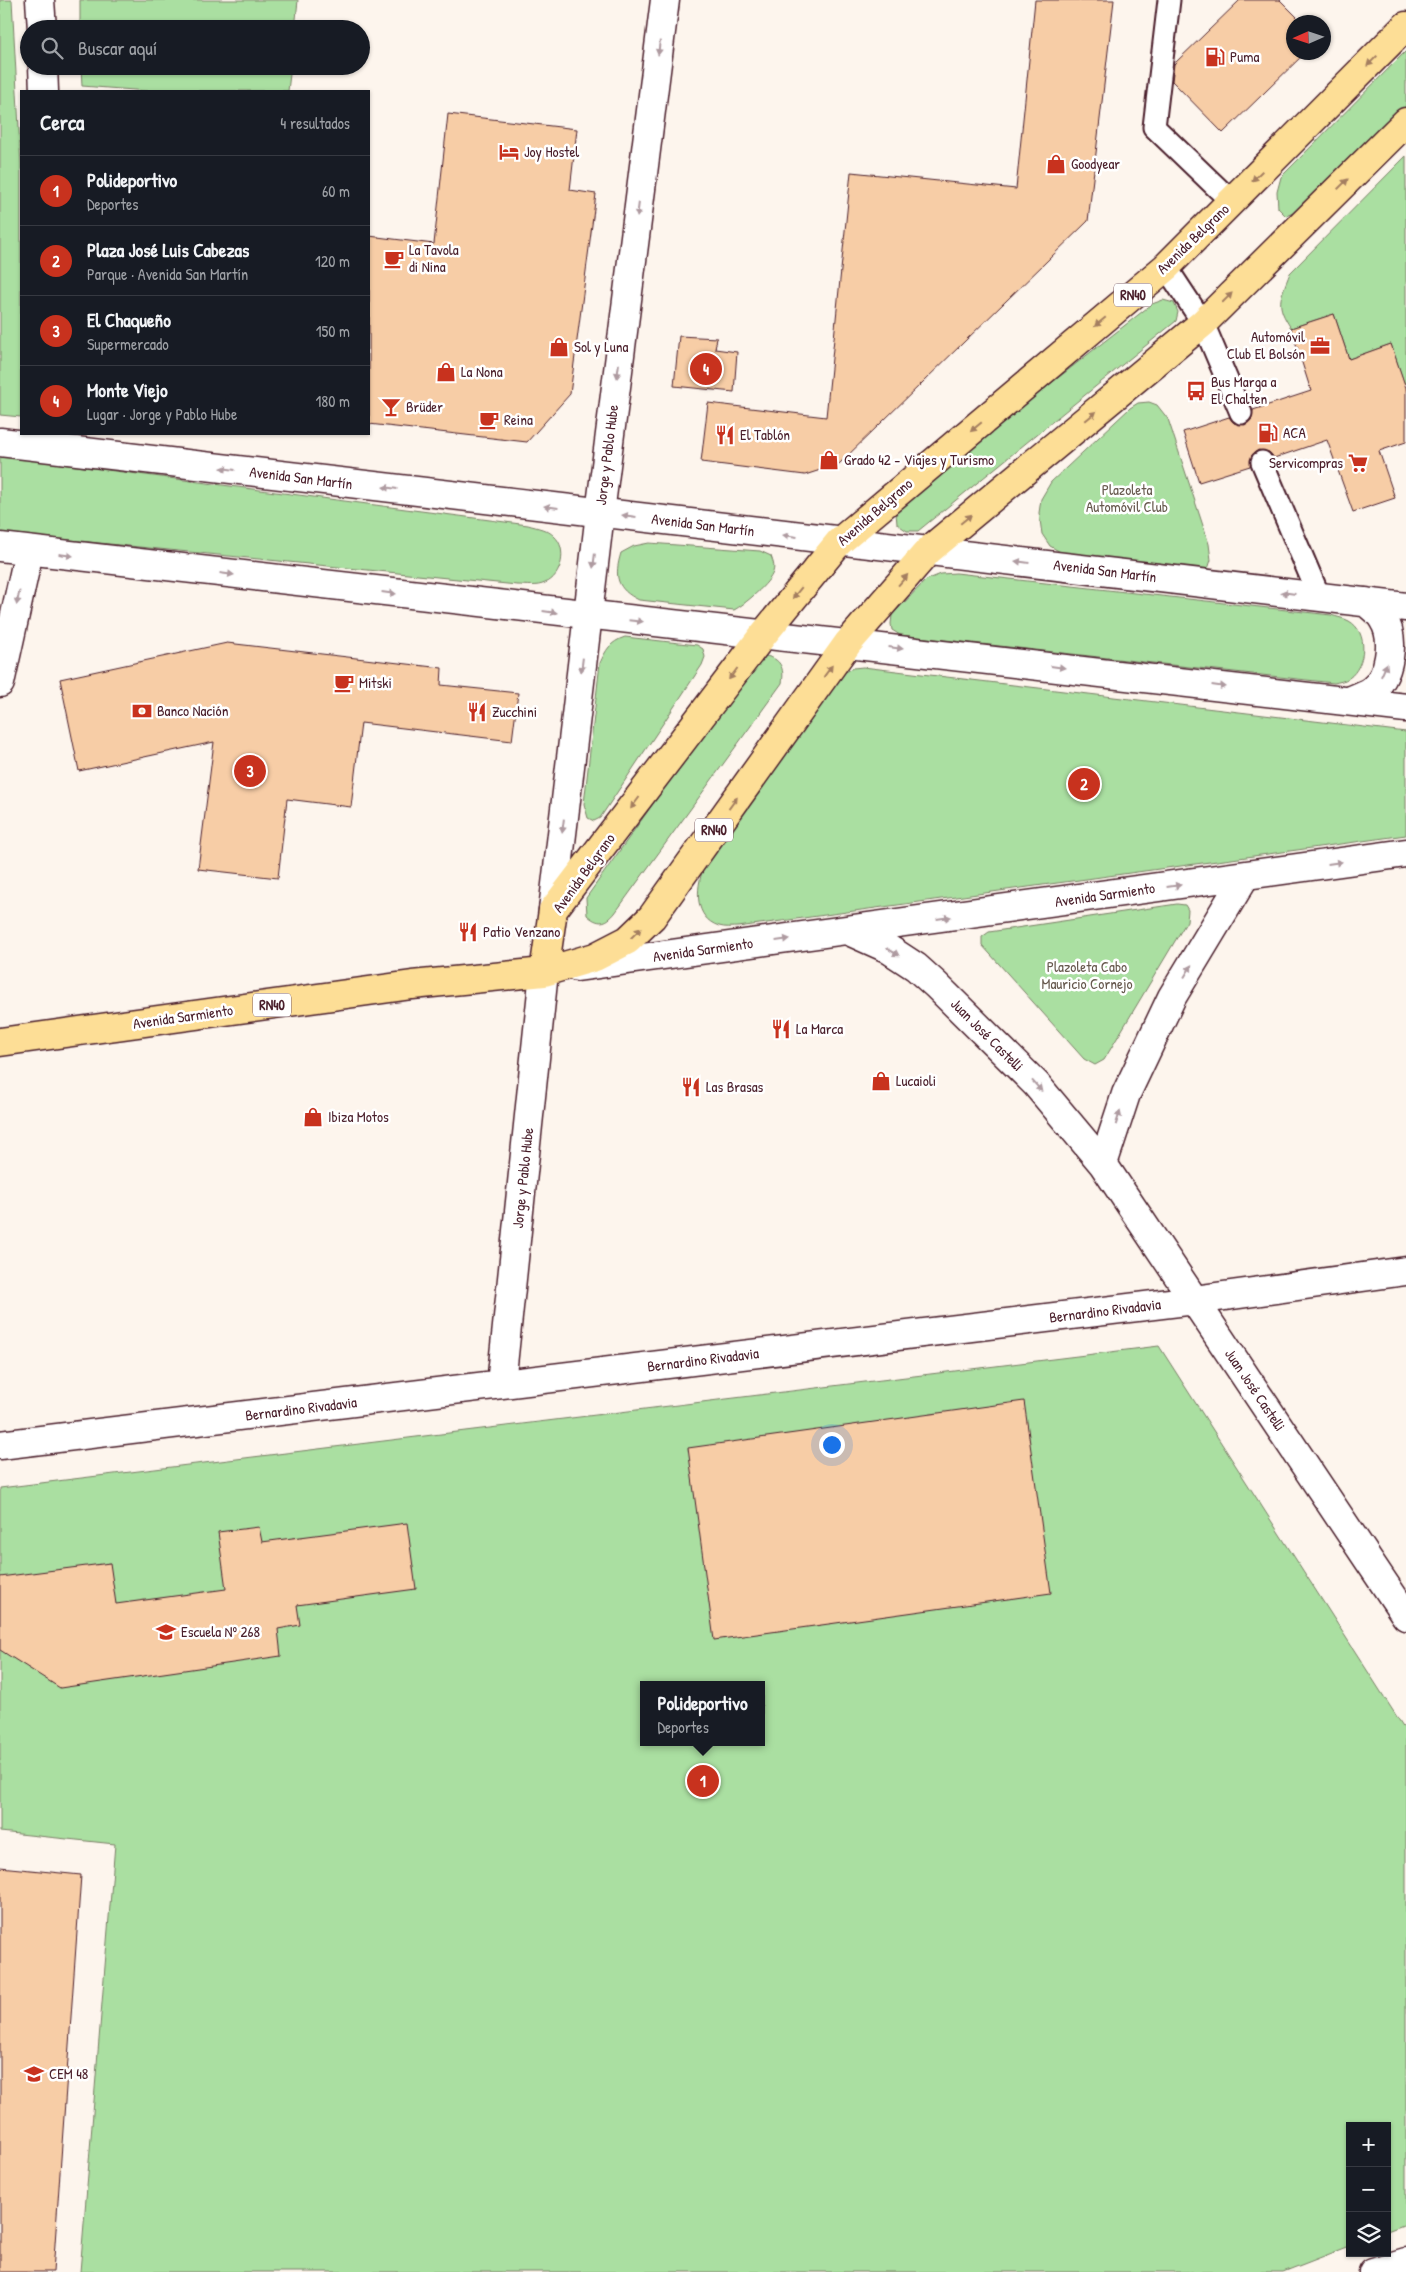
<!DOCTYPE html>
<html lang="es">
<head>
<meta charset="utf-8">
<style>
	:root { --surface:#171b24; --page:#242831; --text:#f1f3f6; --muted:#9ea1a6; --line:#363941; --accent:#c8321e }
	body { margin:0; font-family:"Patrick Hand",sans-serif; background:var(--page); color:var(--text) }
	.controls { position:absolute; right:15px; bottom:15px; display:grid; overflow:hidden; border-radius:0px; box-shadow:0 1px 4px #0004 }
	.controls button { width:45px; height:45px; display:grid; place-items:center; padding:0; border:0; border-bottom:1px solid var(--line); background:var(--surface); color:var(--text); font:25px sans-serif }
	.compass { position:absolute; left:1286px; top:15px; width:45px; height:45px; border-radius:50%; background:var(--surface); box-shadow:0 1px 4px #0004; rotate:267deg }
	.you { position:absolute; left:831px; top:1444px; width:18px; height:18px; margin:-12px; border:4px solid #fff; border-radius:50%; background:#1a73e8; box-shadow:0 0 0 8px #1a73e833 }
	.badge { display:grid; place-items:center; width:32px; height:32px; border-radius:50%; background:var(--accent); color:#fff; font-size:16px; font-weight:700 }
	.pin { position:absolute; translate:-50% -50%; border:2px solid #fff; box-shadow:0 1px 5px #0006 }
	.popup { position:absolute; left:640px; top:1681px; width:125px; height:65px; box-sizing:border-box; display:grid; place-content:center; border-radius:0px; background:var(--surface); filter:drop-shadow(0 1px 4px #0005); font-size:16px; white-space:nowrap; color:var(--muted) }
	.popup b { font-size:19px; color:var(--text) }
	.popup::after { content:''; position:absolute; left:50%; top:100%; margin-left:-10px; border:10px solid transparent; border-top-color:var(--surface) }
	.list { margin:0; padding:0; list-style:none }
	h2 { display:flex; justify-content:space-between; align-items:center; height:65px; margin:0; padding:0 20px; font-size:21px }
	h2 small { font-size:16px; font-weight:400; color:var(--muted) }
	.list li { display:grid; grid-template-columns:32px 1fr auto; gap:15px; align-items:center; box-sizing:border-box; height:70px; padding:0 20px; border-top:1px solid var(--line) }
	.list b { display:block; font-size:19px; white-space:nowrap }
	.list p { margin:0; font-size:16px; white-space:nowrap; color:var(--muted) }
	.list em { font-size:16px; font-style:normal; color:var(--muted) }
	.icon { flex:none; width:28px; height:28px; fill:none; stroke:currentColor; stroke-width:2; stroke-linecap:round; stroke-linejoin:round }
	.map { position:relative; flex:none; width:1406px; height:2272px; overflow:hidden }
	.search { position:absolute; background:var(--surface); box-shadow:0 1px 4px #0004; left:20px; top:20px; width:350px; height:55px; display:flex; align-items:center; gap:12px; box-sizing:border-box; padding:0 18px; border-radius:28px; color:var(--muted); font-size:19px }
	.panel { position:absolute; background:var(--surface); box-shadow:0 1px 4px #0004; left:20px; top:90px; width:350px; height:345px; border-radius:0px }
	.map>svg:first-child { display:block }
	.green { fill:#aadfa1; stroke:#7a7f66; fill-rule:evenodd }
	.building { fill:#f7cda6; stroke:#4a1f2b }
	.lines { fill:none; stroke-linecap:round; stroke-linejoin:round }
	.lane-casing { stroke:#4a1f2b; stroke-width:25 }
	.street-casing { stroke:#4a1f2b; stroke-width:31 }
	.secondary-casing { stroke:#4a1f2b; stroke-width:31 }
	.highway-casing { stroke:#4a1f2b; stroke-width:31 }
	.lane { stroke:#fff; stroke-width:21 }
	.street { stroke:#fff; stroke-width:28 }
	.secondary { stroke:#fff; stroke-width:28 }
	.highway { stroke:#fdde96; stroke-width:28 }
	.oneway { fill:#ae9aa0 }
	.oneway2 { fill:#a47e60 }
	.labels { text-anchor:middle; stroke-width:5; stroke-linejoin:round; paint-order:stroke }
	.shield { fill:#fff; stroke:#80626b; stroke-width:1 }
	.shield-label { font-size:14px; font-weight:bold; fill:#4a1f2b }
	.poi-label { font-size:15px; fill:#4a1f2b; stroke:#fff; text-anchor:start }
	.street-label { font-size:15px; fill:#4a1f2b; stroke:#fff }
	.park-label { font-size:15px; fill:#67594e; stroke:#fff }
</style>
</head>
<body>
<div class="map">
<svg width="1406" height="2272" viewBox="0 0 1406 2272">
	<rect width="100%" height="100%" fill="#fdf5ed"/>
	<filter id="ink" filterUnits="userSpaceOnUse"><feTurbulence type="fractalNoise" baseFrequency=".02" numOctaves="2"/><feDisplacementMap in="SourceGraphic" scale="10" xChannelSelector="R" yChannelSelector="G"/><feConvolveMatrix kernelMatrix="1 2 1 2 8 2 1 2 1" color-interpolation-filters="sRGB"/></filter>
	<g filter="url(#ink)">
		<path class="green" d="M0 0H12L21 165V417L0 415Z
			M80 0H298L295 29H80Z
			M1406 51V108L1312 200 1298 211 1286 216 1278 208 1277 192 1281 177Z
			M81 66H291L288 91H147L82 86Z
			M1406 156V383H1404L1391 344 1349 359 1334 314 1291 328C1275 304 1280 299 1290 273Z
			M1163 300 1174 303 1178 312 1176 321 918 531H907L897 524 896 513 900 502 1152 304Z
			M1149 402 1157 405 1168 419 1209 544 1211 560 1208 569 1199 573 1064 554 1050 546 1042 534 1039 513 1041 499 1051 482 1130 408 1138 403Z
			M0 456 528 525C538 528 547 529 554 536 568 548 562 577 545 583 537 587 526 585 517 585L0 533Z
			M649 543 760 551 771 556C773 562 775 566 773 572 770 583 744 605 734 610L639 600C616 589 614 576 621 553L634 546Z
			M956 573 1331 615C1336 617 1344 618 1349 621 1369 632 1366 666 1349 678 1345 681 1338 682 1334 683L900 635 892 630 891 624 892 615 926 580 941 574Z
			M625 637 697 645 703 649 705 657 702 665 600 818 594 821 588 818 584 804 600 663C606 650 610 642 625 637Z
			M765 656C780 658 785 668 782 683L615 913C606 924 598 925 587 915L586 898 748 670 756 661Z
			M863 667 1406 732V835L738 927C732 927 725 928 719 926 694 918 696 889 703 869L842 674 853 668Z
			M1177 904 1185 905 1188 910 1187 921 1104 1060 1095 1065 1084 1059 982 945V937L989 932Z
			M1159 1346 1406 1731V2224L1387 2231V2126H1350V2246L1283 2272H80L115 1844 0 1832V1488ZM644 1685H762V1742H644Z"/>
		<path class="building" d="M1035 0H1114L1088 221 839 464 805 475 701 462 708 403 826 417 851 172 1016 189Z
			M1240 0H1280L1302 22H1294V52H1306L1223 133 1172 81 1174 64Z
			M448 114 577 129 570 190 596 194 570 394 527 442 369 424V236L434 244Z
			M1334 314 1349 359 1391 344 1406 388V442L1379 451 1395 498 1353 512 1327 440 1274 458 1269 452 1258 450 1252 455 1250 466 1199 482 1183 432 1229 417 1234 423 1245 425 1251 420 1253 410 1311 391 1291 328Z
			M679 336 717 338 715 349 737 352 734 392 674 386Z
			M227 643 442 668 441 685 518 693 512 741 361 723 351 807 287 799 278 878 198 869 214 742 79 771 60 679Z
			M1024 1401 1051 1593 714 1640 688 1448Z
			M407 1523 416 1589 297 1605 300 1625 278 1629 281 1656 60 1688 0 1650V1577L110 1563 116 1604 226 1589 218 1532 259 1527 262 1542Z
			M0 1867 81 1875 53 2272H0Z"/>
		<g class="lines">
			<defs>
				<path id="lane" d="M1169 0 1154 127 1232 202
					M1166 267 1203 323 1241 413
					M1262 462 1319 596"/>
				<path id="street" d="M40 0 42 29
					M43 66 44 91
					M0 683 29 551
					M553 910 600 513 665 0
					M849 931 887 948 916 967 936 985 1036 1084 1103 1164 1406 1616
					M1103 1164 1126 1094 1172 997 1245 876
					M501 1384 544 972
					M0 1445 1195 1300 1406 1271
					M1373 2272 1406 2262"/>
				<path id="secondary" d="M0 442 1406 607
					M0 547C468 603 937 653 1406 708
					M1349 701C1356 698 1365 695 1371 691 1390 677 1396 639 1383 619 1379 612 1371 607 1366 602
					M577 967 1406 853"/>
				<path id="highway" d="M544 972 553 910 763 635 839 542 1166 267 1406 26
					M0 1042 412 985 544 972 595 957 628 940 652 917 848 643 928 551 1203 323 1406 122"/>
			</defs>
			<use href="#lane" class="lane-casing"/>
			<use href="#street" class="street-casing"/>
			<use href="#secondary" class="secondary-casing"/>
			<use href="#highway" class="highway-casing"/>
			<use href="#lane" class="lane"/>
			<use href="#street" class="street"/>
			<use href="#secondary" class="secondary"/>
			<use href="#highway" class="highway"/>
		</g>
		<defs><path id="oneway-solid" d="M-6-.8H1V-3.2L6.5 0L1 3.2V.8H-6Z" transform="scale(1.25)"/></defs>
		<g class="oneway">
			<use href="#oneway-solid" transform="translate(659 48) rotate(97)"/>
			<use href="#oneway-solid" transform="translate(638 210) rotate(97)"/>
			<use href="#oneway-solid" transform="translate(618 371) rotate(97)"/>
			<use href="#oneway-solid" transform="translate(228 469) rotate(-173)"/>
			<use href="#oneway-solid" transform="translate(390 488) rotate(-173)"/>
			<use href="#oneway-solid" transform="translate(551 507) rotate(-173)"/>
			<use href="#oneway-solid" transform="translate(629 516) rotate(-173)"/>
			<use href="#oneway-solid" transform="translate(790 536) rotate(-173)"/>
			<use href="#oneway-solid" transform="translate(66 555) rotate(7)"/>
			<use href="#oneway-solid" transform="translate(594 561) rotate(97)"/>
			<use href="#oneway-solid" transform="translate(1022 562) rotate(-173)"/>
			<use href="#oneway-solid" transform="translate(227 574) rotate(7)"/>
			<use href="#oneway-solid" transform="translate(389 593) rotate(7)"/>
			<use href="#oneway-solid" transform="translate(1288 593) rotate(-173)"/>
			<use href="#oneway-solid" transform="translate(18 598) rotate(102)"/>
			<use href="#oneway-solid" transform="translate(550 612) rotate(7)"/>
			<use href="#oneway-solid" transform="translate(636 621) rotate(6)"/>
			<use href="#oneway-solid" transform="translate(896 648) rotate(7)"/>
			<use href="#oneway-solid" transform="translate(582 665) rotate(97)"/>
			<use href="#oneway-solid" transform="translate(1058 667) rotate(7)"/>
			<use href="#oneway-solid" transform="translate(1384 670) rotate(-66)"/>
			<use href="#oneway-solid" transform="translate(1219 686) rotate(7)"/>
			<use href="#oneway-solid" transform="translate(563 826) rotate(97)"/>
			<use href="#oneway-solid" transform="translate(1335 863) rotate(-8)"/>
			<use href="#oneway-solid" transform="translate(1174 886) rotate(-8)"/>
			<use href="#oneway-solid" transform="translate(944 918) rotate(-8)"/>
			<use href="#oneway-solid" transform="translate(783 940) rotate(-8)"/>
			<use href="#oneway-solid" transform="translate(893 952) rotate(32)"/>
			<use href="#oneway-solid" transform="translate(1188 971) rotate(-59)"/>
			<use href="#oneway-solid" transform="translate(1037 1086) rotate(48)"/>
			<use href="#oneway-solid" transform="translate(1118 1118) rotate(-72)"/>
		</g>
		<g class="oneway2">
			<use href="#oneway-solid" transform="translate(1372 61) rotate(135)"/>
			<use href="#oneway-solid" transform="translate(1257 176) rotate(135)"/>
			<use href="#oneway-solid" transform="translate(1343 184) rotate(-45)"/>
			<use href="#oneway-solid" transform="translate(1227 298) rotate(-45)"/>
			<use href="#oneway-solid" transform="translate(1100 322) rotate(140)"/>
			<use href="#oneway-solid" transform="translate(1091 416) rotate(-40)"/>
			<use href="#oneway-solid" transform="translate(976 427) rotate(140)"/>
			<use href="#oneway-solid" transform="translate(966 519) rotate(-40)"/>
			<use href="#oneway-solid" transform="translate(903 580) rotate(-49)"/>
			<use href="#oneway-solid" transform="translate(797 593) rotate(129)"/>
			<use href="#oneway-solid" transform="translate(828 671) rotate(-54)"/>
			<use href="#oneway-solid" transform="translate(733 674) rotate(127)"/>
			<use href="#oneway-solid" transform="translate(635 803) rotate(127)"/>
			<use href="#oneway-solid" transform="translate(733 803) rotate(-54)"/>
			<use href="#oneway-solid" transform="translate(636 933) rotate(-45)"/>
		</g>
	</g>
	<defs>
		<symbol id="fuel-bare" viewBox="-9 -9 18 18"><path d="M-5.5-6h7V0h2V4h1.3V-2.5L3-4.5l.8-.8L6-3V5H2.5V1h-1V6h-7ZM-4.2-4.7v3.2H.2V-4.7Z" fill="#c8321e" stroke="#fff" stroke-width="2.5" paint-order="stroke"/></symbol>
		<symbol id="hotel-bare" viewBox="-9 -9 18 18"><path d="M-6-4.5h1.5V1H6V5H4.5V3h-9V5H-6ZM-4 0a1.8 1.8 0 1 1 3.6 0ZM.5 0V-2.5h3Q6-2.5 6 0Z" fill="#c8321e" stroke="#fff" stroke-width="2.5" paint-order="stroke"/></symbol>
		<symbol id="shop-bare" viewBox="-9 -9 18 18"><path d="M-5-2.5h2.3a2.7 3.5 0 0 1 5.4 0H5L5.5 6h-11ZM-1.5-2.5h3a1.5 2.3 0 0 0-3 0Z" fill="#c8321e" stroke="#fff" stroke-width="2.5" paint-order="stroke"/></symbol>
		<symbol id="cafe-bare" viewBox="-9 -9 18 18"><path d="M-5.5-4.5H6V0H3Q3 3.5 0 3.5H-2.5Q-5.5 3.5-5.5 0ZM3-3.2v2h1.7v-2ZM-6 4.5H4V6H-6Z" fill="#c8321e" stroke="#fff" stroke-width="2.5" paint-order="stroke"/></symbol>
		<symbol id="office-bare" viewBox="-9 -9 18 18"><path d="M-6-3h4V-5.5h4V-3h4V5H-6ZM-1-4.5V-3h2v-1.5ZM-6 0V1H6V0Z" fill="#c8321e" stroke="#fff" stroke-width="2.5" paint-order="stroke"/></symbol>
		<symbol id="bus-bare" viewBox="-9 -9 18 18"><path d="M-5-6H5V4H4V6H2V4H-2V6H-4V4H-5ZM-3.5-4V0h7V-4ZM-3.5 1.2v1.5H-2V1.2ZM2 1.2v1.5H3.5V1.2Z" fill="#c8321e" stroke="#fff" stroke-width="2.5" paint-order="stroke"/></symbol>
		<symbol id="bar-bare" viewBox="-9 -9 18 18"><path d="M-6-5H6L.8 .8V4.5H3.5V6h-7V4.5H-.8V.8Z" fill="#c8321e" stroke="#fff" stroke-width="2.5" paint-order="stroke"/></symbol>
		<symbol id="restaurant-bare" viewBox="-9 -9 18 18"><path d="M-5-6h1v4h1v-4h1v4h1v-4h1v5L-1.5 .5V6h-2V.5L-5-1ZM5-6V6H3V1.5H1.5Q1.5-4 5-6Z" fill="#c8321e" stroke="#fff" stroke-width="2.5" paint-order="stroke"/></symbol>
		<symbol id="supermarket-bare" viewBox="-9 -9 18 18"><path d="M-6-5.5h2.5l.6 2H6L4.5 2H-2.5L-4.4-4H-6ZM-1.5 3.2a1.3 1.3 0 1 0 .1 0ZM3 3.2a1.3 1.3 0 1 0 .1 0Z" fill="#c8321e" stroke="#fff" stroke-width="2.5" paint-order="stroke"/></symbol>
		<symbol id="bank-bare" viewBox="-9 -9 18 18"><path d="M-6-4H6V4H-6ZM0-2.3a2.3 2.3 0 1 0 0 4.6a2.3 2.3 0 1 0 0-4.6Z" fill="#c8321e" stroke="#fff" stroke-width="2.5" paint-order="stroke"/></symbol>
		<symbol id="school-bare" viewBox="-9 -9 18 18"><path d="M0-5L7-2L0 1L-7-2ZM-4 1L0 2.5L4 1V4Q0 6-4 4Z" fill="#c8321e" stroke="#fff" stroke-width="2.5" paint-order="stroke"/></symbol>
	</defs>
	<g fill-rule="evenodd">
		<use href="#fuel-bare" x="1201" y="43" width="28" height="28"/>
		<use href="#hotel-bare" x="495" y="138" width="28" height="28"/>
		<use href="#shop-bare" x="1042" y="150" width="28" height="28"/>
		<use href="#cafe-bare" x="380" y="245" width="28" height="28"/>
		<use href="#office-bare" x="1306" y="332" width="28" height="28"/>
		<use href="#shop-bare" x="545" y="333" width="28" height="28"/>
		<use href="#shop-bare" x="432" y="358" width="28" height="28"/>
		<use href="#bus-bare" x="1182" y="377" width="28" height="28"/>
		<use href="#bar-bare" x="377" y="393" width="28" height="28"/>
		<use href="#cafe-bare" x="475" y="406" width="28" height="28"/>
		<use href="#fuel-bare" x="1254" y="419" width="28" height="28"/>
		<use href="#restaurant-bare" x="711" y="421" width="28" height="28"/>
		<use href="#shop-bare" x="815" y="446" width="28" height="28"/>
		<use href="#supermarket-bare" x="1344" y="449" width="28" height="28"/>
		<use href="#cafe-bare" x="330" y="669" width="28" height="28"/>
		<use href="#bank-bare" x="128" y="697" width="28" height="28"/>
		<use href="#restaurant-bare" x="463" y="698" width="28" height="28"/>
		<use href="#restaurant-bare" x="454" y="918" width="28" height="28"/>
		<use href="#restaurant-bare" x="767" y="1015" width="28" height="28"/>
		<use href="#shop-bare" x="867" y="1067" width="28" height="28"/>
		<use href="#restaurant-bare" x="677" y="1073" width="28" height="28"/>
		<use href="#shop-bare" x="299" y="1103" width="28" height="28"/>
		<use href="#school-bare" x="152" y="1618" width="28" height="28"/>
		<use href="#school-bare" x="20" y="2060" width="28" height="28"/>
	</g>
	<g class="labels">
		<g class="shield">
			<rect x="1114" y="283.5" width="38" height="23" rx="4"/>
			<rect x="695" y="818.5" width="38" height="23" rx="4"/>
			<rect x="253" y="993.5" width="38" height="23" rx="4"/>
		</g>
		<g class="shield-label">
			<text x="1133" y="300">RN40</text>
			<text x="714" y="835">RN40</text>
			<text x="272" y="1010">RN40</text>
		</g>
		<g class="poi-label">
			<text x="1230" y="62">Puma</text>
			<text x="524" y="157">Joy Hostel</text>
			<text x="1071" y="169">Goodyear</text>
			<text x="409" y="255">La Tavola<tspan x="409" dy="17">di Nina</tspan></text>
			<text x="1305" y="342" text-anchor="end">Automóvil<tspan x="1305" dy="17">Club El Bolsón</tspan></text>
			<text x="574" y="352">Sol y Luna</text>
			<text x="461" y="377">La Nona</text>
			<text x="1211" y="387">Bus Marga a<tspan x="1211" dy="17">El Chalten</tspan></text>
			<text x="406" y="412">Brüder</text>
			<text x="504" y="425">Reina</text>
			<text x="1283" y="438">ACA</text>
			<text x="740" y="440">El Tablón</text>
			<text x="844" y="465">Grado 42 - Viajes y Turismo</text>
			<text x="1343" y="468" text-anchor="end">Servicompras</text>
			<text x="359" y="688">Mitski</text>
			<text x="157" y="716">Banco Nación</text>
			<text x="492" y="717">Zucchini</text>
			<text x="483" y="937">Patio Venzano</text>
			<text x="796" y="1034">La Marca</text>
			<text x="896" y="1086">Lucaioli</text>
			<text x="706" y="1092">Las Brasas</text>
			<text x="328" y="1122">Ibiza Motos</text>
			<text x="181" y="1637">Escuela Nº 268</text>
			<text x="49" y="2079">CEM 48</text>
		</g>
		<g class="street-label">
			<text transform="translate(1193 239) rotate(-44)" y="5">Avenida Belgrano</text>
			<text transform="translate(607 455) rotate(-83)" y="5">Jorge y Pablo Hube</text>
			<text transform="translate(301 478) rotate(7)" y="5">Avenida San Martín</text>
			<text transform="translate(875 512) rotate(-41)" y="5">Avenida Belgrano</text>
			<text transform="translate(703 525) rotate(7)" y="5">Avenida San Martín</text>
			<text transform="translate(1105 571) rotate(7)" y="5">Avenida San Martín</text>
			<text transform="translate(584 873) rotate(-54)" y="5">Avenida Belgrano</text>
			<text transform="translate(1105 895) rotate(-8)" y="5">Avenida Sarmiento</text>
			<text transform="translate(703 950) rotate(-8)" y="5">Avenida Sarmiento</text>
			<text transform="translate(183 1017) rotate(-8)" y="5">Avenida Sarmiento</text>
			<text transform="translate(987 1035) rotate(45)" y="5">Juan José Castelli</text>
			<text transform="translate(523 1178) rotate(-84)" y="5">Jorge y Pablo Hube</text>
			<text transform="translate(1105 1311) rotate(-7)" y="5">Bernardino Rivadavia</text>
			<text transform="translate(703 1360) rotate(-7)" y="5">Bernardino Rivadavia</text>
			<text transform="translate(1255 1390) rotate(56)" y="5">Juan José Castelli</text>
			<text transform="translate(301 1409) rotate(-7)" y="5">Bernardino Rivadavia</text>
		</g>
		<g class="park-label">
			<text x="1127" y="495">Plazoleta<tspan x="1127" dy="17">Automóvil Club</tspan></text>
			<text x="1087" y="972">Plazoleta Cabo<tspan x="1087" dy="17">Mauricio Cornejo</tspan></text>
		</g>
	</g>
</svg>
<div class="controls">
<button>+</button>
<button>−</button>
<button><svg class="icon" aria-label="layers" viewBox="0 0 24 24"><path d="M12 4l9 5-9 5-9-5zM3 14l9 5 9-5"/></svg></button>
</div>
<svg class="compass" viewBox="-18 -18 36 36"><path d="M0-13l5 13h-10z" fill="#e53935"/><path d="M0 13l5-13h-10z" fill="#9ea1a6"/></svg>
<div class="you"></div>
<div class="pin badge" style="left:703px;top:1781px">1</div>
<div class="popup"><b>Polideportivo</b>Deportes</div>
<div class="pin badge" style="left:1084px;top:784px">2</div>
<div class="pin badge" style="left:250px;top:771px">3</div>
<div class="pin badge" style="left:706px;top:369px">4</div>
<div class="search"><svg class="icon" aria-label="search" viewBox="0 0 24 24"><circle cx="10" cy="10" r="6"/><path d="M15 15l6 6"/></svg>Buscar aquí</div>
<section class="panel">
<h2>Cerca<small>4 resultados</small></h2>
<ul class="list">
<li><span class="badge">1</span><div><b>Polideportivo</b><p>Deportes</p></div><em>60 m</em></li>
<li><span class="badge">2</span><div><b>Plaza José Luis Cabezas</b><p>Parque · Avenida San Martín</p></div><em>120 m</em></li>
<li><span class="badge">3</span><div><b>El Chaqueño</b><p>Supermercado</p></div><em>150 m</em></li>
<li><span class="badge">4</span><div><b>Monte Viejo</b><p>Lugar · Jorge y Pablo Hube</p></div><em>180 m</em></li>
</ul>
</section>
</div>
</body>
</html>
